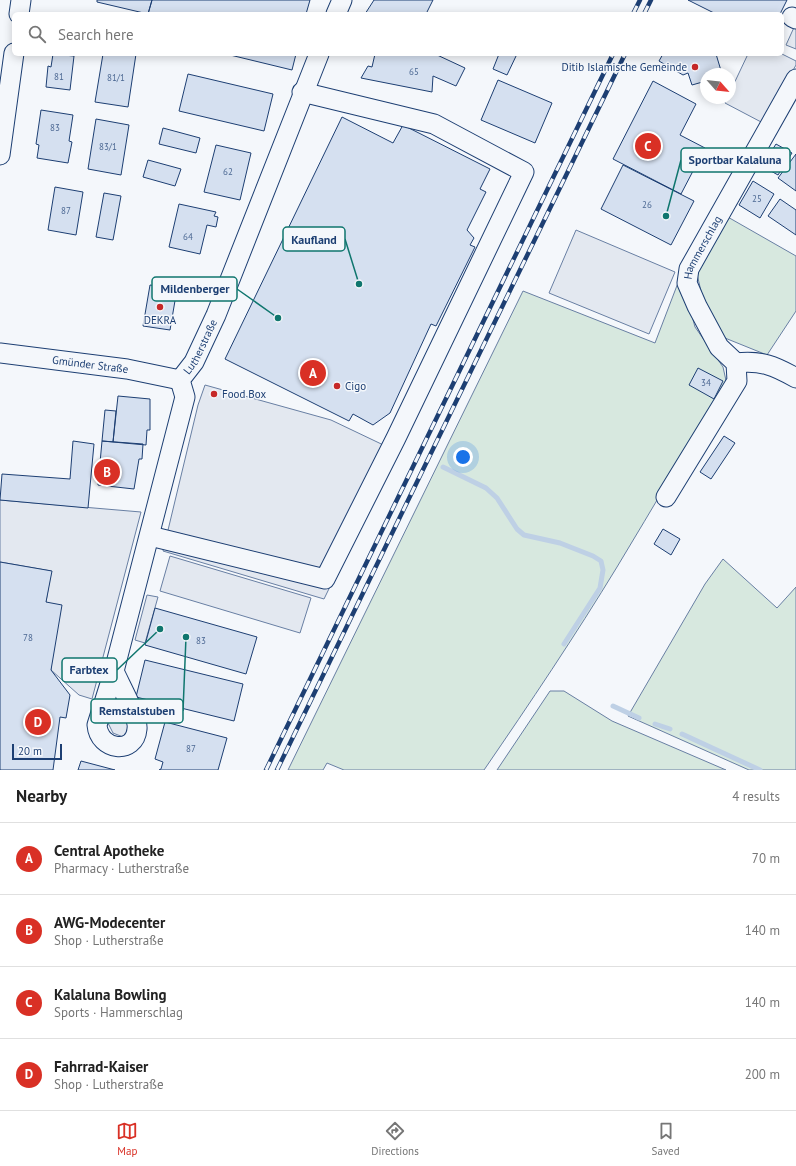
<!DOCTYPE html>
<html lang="en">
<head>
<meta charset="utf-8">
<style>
	:root { --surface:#fff; --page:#f2f2f2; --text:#222; --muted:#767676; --line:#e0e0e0; --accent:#d93025 }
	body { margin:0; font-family:"PT Sans",sans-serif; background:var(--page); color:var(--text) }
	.compass { position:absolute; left:700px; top:68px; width:36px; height:36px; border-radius:50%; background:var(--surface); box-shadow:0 2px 10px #0003; rotate:117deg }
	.scale { position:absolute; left:12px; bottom:10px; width:50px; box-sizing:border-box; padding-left:4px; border:2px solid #1d3f73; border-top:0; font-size:11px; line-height:14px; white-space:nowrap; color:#1d3f73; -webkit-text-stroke:3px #f4f7fb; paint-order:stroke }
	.you { position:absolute; left:463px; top:457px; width:14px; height:14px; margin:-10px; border:3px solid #fff; border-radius:50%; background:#1a73e8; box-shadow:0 0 0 6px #1a73e833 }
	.badge { display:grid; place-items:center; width:26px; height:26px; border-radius:50%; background:var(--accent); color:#fff; font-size:13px; font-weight:700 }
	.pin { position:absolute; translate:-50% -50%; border:2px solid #fff; box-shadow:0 1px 4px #0006 }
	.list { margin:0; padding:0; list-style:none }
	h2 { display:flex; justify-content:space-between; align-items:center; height:52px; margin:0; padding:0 16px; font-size:17px }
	h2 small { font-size:13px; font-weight:400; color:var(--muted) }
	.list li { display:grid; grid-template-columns:26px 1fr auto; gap:12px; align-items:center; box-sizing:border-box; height:72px; padding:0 16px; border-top:1px solid var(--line) }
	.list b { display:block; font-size:15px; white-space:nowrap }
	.list p { margin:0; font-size:13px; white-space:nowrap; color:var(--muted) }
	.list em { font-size:13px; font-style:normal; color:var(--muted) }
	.icon { flex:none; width:22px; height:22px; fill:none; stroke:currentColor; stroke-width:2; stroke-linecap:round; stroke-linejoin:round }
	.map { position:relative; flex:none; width:796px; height:770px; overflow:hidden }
	.search { position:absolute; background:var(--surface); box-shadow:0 2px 10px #0003; left:12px; right:12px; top:12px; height:44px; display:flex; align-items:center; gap:10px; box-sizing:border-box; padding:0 14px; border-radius:6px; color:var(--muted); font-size:15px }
	.sheet { height:340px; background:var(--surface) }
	nav { display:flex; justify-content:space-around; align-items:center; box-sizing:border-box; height:56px; border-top:1px solid var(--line); background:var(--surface); font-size:11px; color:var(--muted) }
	nav a { display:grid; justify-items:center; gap:2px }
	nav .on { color:var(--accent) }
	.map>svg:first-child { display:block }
	.green { fill:#d7e8df; stroke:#687fa3 }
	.parking { fill:#e3e8f0; stroke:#687fa3 }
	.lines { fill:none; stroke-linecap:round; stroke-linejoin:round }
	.stream { stroke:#bed0e5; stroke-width:5 }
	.building { fill:#d5e0f0; stroke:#1d3f73 }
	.minor-casing { stroke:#1d3f73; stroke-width:21 }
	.minor { stroke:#f4f7fb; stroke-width:19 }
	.rail-casing { stroke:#1d3f73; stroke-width:4.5 }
	.rail { stroke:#f4f7fb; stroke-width:3; stroke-dasharray:9; stroke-linecap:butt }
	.poi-dot { fill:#c62828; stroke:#f4f7fb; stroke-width:1.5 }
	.labels { text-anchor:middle; stroke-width:3; stroke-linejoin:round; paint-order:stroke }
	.number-label { font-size:9px; fill:#4b6792 }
	.poi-label { font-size:11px; fill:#1d3f73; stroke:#f4f7fb; text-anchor:start }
	.street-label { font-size:11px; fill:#1d3f73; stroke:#f4f7fb }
	.leader { fill:none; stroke:#0f766e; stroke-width:1.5 }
	.callout-dot { fill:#0f766e; stroke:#f4f7fb; stroke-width:1.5 }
	.callout { fill:#f4f7fb; stroke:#0f766e; stroke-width:1.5 }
	.callout-label { font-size:12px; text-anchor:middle; font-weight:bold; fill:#1d3f73 }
</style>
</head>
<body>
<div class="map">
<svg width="796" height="770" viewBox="0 0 796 770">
	<rect width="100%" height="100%" fill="#f4f7fb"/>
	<path class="green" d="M726 216 796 256V311L767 355 720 336 704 304 697 274Z
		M681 275 695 327 723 367 727 385C689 445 654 506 617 567 575 636 530 703 484 770H344L327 763 323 770H288L523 291 655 343Z
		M723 559 777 608 796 587V770H749L628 716 705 584Z
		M550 691H564L612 721 726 770H497Z"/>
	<path class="parking" d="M796 23V49L786 45Z
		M748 54H782L796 61V65L763 123 725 103 727 98H730V92Z
		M576 230 675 272 649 334 549 293Z
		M205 385 331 420 396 451 324 599 163 551 198 405Z
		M0 500 141 512 92 699 79 695 51 670 46 602 51 571 0 562Z
		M170 556 311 598 300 633 160 591Z
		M147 595 158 597 145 643 135 640Z
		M115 693 131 727 123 737 113 733 107 721Z"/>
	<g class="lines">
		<path class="stream" d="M443 467 486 488 497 498 517 529 524 535 560 543 593 556 601 561 603 570 600 588 564 644
			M613 706 639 718
			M655 724 670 729
			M682 734 760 770"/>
	</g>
	<path class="building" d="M97 0H152L148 14 97 2Z
		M152 0H310L306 14H148Z
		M374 0H433L426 14H365Z
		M688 0H787L780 14H716Z
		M53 54 74 56 70 90 46 87 48 66 51 67Z
		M103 54H136L128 107 95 102Z
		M226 54H296L292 70Z
		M375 54H435L465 68 456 86 433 76 432 92 361 78 368 66 372 67Z
		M499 54H517L507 75 493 69Z
		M663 54H716L722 74H706V81L692 85 688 73 683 75 659 61Z
		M188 74 273 94 264 131 179 111Z
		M498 80 552 103 535 143 481 120Z
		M653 81 696 104 680 135 705 148 681 194 613 159Z
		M41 110 73 115 69 141 72 142 68 163 37 158 39 145 36 144Z
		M342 117 393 143 403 125 490 169 480 189 486 192 467 230 474 238 470 245 475 247 436 326 431 324 390 413 373 425 353 414 349 421 225 359Z
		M96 119 129 125 121 175 88 169Z
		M163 128 200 138 196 153 159 144Z
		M776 144 792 153 778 175 762 166Z
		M216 145 251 153 240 200 204 192Z
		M796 154V191L778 178Z
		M148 160 181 169 175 186 143 177Z
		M623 165 694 201 671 245 601 209Z
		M753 181 774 194 760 218 739 205Z
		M55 187 83 192 76 235 48 230Z
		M104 193 121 196 113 240 96 237Z
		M780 199 796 210V235L768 216Z
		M179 204 216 212 214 216 218 217 216 227 207 225 200 254 169 247Z
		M150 285 177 289 170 330 143 326Z
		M698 368 723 381 714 399 689 385Z
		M118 396 150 399V430H147L146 445 113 442Z
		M105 410 116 411 113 442 102 441Z
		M724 436 735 443 711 479 700 472Z
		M73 441 94 444 88 508 0 500 2 474 70 479Z
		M102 441 143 444 142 459H139L134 489 98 485Z
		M663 529 680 539 671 555 654 544Z
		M0 562 52 571 46 602 62 605 51 670 70 695 66 718 60 717 53 770H0Z
		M155 608 257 637 246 674 145 645Z
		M145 660 243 684 234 721 136 697Z
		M165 722 227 738 218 770H159L161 769 163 762 155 759Z
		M81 761 115 770H78Z"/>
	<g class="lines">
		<defs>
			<g id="minor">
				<path d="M19 14 21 0"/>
				<path d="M336 14 342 0"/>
				<path d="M792 17 796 19"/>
				<path d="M0 155 14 53"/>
				<path id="s1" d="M0 353 127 369 180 380"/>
				<path d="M736 363C761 360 775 366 796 378"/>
				<path id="s2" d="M666 497 737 381 736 363 719 347 697 306 687 283 689 269 796 79"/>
				<path d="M150 536 325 579 396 438 524 172 434 124 302 92"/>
				<path id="s3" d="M114 671C119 683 139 718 137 729 135 755 99 751 97 725L114 671 185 397 180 380 194 362 216 315 319 54"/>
			</g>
		</defs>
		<use href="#minor" class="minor-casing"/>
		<use href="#minor" class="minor"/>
		<defs>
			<path id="rail" d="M633 14 640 0
				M644 14 651 0
				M266 770 613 54
				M277 770 625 54"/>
		</defs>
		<use href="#rail" class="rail-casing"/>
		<use href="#rail" class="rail"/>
	</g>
	<g class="poi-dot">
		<circle cx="695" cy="67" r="4"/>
		<circle cx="160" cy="307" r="4"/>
		<circle cx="337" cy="386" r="4"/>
		<circle cx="214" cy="394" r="4"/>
	</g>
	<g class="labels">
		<g class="number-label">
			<text x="414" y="75">65</text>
			<text x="59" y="80">81</text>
			<text x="116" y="81">81/1</text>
			<text x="55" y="131">83</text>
			<text x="108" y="150">83/1</text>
			<text x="228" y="175">62</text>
			<text x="757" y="202">25</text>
			<text x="647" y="208">26</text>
			<text x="66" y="214">87</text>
			<text x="188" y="240">64</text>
			<text x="706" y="386">34</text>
			<text x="28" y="641">78</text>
			<text x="201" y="644">83</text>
			<text x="191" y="752">87</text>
		</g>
		<g class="poi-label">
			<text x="687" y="71" text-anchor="end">Ditib Islamische Gemeinde</text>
			<text x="160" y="324" text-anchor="middle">DEKRA</text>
			<text x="345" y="390">Cigo</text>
			<text x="222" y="398">Food Box</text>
		</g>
		<g class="street-label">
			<text dy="4" stroke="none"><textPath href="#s2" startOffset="288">Hammerschlag</textPath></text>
			<text dy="4" stroke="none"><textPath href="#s3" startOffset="521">Lutherstraße</textPath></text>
			<text dy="4" stroke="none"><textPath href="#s1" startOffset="91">Gmünder Straße</textPath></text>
		</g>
	</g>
	<path class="leader" d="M666 216L681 160M359 284L345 239M278 318L237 289M160 629L117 670M186 637L183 711"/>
	<g class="callout-dot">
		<circle cx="666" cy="216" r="4"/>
		<circle cx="359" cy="284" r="4"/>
		<circle cx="278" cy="318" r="4"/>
		<circle cx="160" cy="629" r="4"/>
		<circle cx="186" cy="637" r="4"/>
	</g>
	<g class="callout">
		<rect x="681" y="148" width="109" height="24" rx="4"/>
		<rect x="283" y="227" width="62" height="24" rx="4"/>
		<rect x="152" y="277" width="85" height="24" rx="4"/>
		<rect x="62" y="658" width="55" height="24" rx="4"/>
		<rect x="91" y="699" width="92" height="24" rx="4"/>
	</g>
	<g class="callout-label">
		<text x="735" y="164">Sportbar Kalaluna</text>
		<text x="314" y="244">Kaufland</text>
		<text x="195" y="293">Mildenberger</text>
		<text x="89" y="674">Farbtex</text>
		<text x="137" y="715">Remstalstuben</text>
	</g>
</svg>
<svg class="compass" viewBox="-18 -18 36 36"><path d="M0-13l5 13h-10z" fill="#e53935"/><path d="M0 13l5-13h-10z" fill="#767676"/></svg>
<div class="scale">20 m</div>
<div class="you"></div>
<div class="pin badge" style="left:313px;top:373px">A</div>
<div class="pin badge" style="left:107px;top:472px">B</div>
<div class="pin badge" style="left:648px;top:146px">C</div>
<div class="pin badge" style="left:38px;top:722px">D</div>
<div class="search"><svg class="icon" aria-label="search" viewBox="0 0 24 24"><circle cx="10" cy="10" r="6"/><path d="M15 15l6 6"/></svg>Search here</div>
</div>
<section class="sheet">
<h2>Nearby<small>4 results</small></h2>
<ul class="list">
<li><span class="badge">A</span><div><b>Central Apotheke</b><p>Pharmacy · Lutherstraße</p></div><em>70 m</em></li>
<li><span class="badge">B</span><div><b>AWG-Modecenter</b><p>Shop · Lutherstraße</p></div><em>140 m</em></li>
<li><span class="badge">C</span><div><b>Kalaluna Bowling</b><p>Sports · Hammerschlag</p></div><em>140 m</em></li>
<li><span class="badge">D</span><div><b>Fahrrad-Kaiser</b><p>Shop · Lutherstraße</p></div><em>200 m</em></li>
</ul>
</section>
<nav>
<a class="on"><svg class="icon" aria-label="map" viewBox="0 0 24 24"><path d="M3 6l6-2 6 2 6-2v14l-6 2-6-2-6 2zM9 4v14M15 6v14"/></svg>Map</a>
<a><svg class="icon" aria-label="directions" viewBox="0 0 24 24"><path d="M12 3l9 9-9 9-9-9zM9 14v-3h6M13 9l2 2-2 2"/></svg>Directions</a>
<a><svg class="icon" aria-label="saved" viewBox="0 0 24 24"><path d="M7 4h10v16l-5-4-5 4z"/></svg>Saved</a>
</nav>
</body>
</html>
